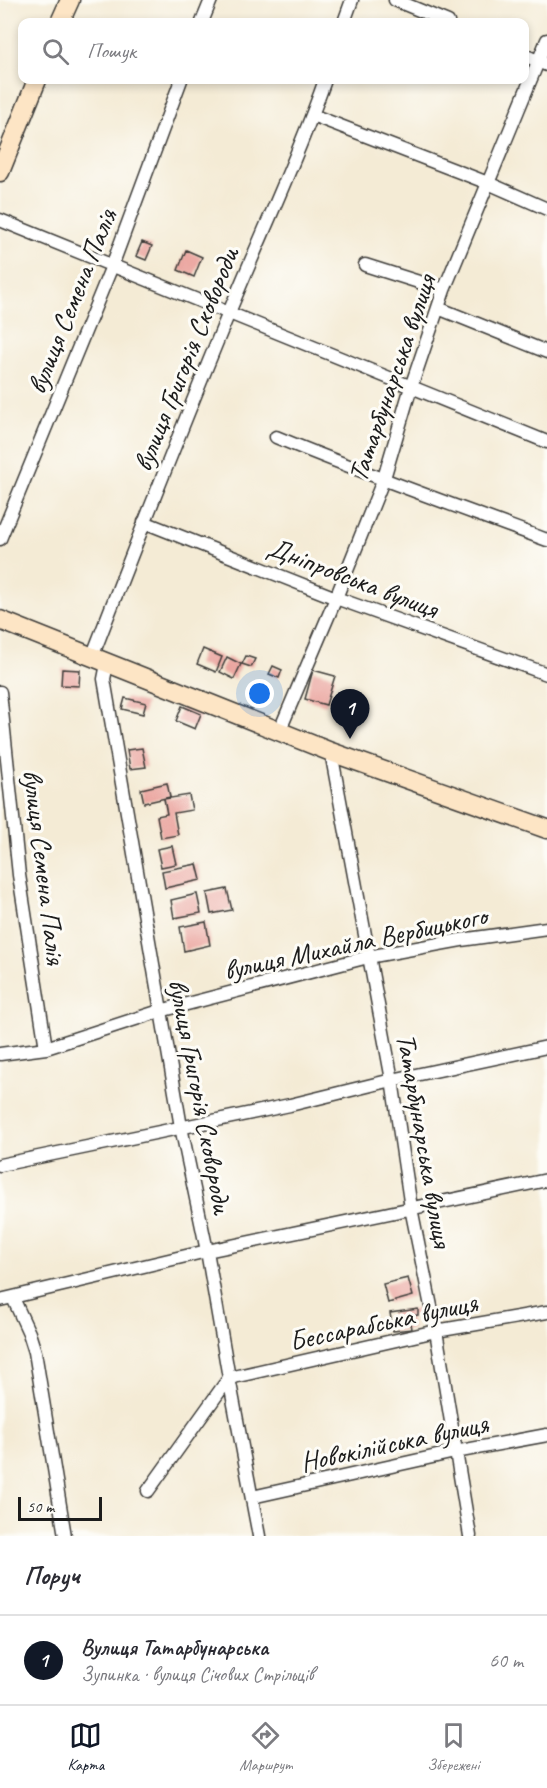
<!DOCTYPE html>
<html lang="uk">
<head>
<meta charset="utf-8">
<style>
	:root { --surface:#fff; --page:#f7f7f7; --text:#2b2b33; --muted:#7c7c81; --line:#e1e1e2; --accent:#111827 }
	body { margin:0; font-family:Caveat,sans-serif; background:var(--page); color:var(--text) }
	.scale { position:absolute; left:18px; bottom:15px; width:84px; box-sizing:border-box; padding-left:6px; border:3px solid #1c1c1c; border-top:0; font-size:16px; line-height:21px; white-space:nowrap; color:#1c1c1c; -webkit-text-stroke:4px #fdfcf7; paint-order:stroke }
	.you { position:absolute; left:260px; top:694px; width:21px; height:21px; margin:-15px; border:4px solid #fff; border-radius:50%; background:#1a73e8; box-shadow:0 0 0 9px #1a73e833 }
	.badge { display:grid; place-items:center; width:39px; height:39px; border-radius:50%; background:var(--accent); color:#fff; font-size:20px; font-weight:700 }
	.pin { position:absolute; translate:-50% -50px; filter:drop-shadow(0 2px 3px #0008) }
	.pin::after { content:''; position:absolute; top:32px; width:21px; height:18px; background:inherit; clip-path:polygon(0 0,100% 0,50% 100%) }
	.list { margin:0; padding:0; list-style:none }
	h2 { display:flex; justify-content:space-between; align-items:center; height:78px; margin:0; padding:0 24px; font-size:26px }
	h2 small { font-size:20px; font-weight:400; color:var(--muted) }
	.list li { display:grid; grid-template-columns:39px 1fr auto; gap:18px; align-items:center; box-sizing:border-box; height:90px; padding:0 24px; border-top:2px solid var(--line) }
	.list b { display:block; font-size:22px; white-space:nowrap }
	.list p { margin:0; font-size:20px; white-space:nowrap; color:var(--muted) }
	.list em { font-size:20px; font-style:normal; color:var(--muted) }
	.icon { flex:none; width:33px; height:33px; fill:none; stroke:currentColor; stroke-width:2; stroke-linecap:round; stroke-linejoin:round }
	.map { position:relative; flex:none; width:547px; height:1536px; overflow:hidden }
	.search { position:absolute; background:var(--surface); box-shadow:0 3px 9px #0003; left:18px; right:18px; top:18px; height:66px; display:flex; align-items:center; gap:15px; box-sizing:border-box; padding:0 21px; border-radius:12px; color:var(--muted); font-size:22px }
	.sheet { height:168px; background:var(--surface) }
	nav { display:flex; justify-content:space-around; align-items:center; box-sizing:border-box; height:84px; border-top:2px solid var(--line); background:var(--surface); font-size:16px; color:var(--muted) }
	nav a { display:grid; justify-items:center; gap:3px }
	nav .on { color:var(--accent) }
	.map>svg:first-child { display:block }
	.building { fill:#eaa19b }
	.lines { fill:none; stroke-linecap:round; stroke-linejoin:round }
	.street-casing { stroke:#3c3b38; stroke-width:15 }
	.secondary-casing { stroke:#3c3b38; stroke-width:21 }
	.street { stroke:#fff; stroke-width:12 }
	.secondary { stroke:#fde5c5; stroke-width:18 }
	.labels { text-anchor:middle; stroke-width:6; stroke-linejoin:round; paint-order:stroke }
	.street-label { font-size:28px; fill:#1c1c1c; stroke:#fdfcf7 }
</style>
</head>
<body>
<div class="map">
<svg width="547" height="1536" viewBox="0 0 547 1536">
	<rect width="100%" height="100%" fill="#fdfcf7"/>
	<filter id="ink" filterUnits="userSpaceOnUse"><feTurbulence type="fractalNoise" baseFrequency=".0167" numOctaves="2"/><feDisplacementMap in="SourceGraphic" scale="12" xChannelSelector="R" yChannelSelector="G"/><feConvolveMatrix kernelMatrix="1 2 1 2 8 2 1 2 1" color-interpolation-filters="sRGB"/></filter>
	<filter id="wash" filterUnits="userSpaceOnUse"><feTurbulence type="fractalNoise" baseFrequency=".008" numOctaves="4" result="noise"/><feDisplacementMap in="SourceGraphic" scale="24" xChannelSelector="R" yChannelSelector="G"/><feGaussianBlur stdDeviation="1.35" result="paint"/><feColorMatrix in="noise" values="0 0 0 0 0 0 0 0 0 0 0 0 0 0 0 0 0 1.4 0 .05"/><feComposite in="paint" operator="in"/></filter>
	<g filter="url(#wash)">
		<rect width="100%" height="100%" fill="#f4ebd5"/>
		<g id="blocks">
			<path class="building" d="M142 242 152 246 146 260 136 256Z
				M186 250 202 257 194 277 178 270Z
				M203 649 222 657 216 672 197 664Z
				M246 656 255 659 251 667 242 664Z
				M227 657 241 664 234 679 220 672Z
				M273 666 282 670 279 678 269 674Z
				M62 669 80 670 79 686 61 685Z
				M313 670 335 676 326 705 305 699Z
				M125 698 146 703 143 714 122 709Z
				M182 706 201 714 195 729 176 721Z
				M142 748 146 767 130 769 127 750Z
				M167 783 170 797 144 803 141 789Z
				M189 795 192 810 174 813 178 835 161 838 157 816 167 814 164 799Z
				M172 846 176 864 161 867 157 849Z
				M197 864 201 880 165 888 162 871Z
				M227 889 232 910 211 914 207 893Z
				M197 894 201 913 174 918 171 900Z
				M206 922 210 945 184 951 180 927Z
				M408 1278 413 1296 388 1303 383 1284Z
				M418 1309V1315L410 1316 412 1329 393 1331 390 1313Z"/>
		</g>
	</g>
	<g filter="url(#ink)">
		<use href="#blocks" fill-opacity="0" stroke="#3c3b38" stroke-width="1.5"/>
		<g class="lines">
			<defs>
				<path id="street" d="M395 0 448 22
					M202 22 211 0
					M344 22 352 0
					M524 55 547 65
					M312 115 488 183 547 209
					M0 220 547 442
					M365 265 444 290
					M438 308 547 352
					M276 437C365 474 456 506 547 540
					M144 522 336 598 547 674
					M0 539 112 266 181 80
					M92 657C136 543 181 429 228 315 260 237 297 160 325 80
					M107 664 104 679 181 1127 207 1251 229 1378 259 1536
					M0 692 19 875 46 1048
					M279 732 336 598 384 478 411 387 444 290 547 40
					M331 752 392 1080 411 1208 436 1331 470 1536
					M0 1054 46 1048 160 1011 368 957 461 940 547 928
					M0 1165 290 1105 392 1080 547 1047
					M13 1298 29 1333 35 1352 65 1536
					M0 1300 207 1251 547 1180
					M148 1491 229 1378 436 1331 547 1312
					M252 1497 455 1452 547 1435"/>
				<path id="secondary" d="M60 22 70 0
					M0 172 37 80
					M0 620 331 752 547 829"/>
			</defs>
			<use href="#street" class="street-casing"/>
			<use href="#secondary" class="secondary-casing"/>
			<use href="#street" class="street"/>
			<use href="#secondary" class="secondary"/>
		</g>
	</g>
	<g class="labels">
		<g class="street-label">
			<text transform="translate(71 301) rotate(-68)" y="10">вулиця Семена Палія</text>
			<text transform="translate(185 359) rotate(-68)" y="10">вулиця Григорія Сковороди</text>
			<text transform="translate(391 378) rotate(-71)" y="10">Татарбунарська вулиця</text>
			<text transform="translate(353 577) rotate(21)" y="10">Дніпровська вулиця</text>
			<text transform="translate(45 867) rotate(83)" y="10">вулиця Семена Палія</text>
			<text transform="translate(355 942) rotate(-12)" y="10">вулиця Михайла Вербицького</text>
			<text transform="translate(201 1096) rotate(79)" y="10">вулиця Григорія Сковороди</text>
			<text transform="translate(425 1140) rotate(80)" y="10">Татарбунарська вулиця</text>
			<text transform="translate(383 1321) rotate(-12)" y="10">Бессарабська вулиця</text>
			<text transform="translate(394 1442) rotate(-12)" y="10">Новокілійська вулиця</text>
		</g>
	</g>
</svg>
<div class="scale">50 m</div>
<div class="you"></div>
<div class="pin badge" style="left:350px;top:739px">1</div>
<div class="search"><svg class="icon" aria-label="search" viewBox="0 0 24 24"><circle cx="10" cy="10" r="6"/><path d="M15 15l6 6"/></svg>Пошук</div>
</div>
<section class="sheet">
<h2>Поруч<small></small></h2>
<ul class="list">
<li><span class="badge">1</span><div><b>Вулиця Татарбунарська</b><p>Зупинка · вулиця Січових Стрільців</p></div><em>60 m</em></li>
</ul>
</section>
<nav>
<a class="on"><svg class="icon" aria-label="map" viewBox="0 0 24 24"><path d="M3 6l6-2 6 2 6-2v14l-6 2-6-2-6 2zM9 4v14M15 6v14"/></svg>Карта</a>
<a><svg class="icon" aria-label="directions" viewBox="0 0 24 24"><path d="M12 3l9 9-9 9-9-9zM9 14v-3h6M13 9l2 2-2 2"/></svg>Маршрут</a>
<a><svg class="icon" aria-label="saved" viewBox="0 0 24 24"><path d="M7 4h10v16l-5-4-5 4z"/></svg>Збережені</a>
</nav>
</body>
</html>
